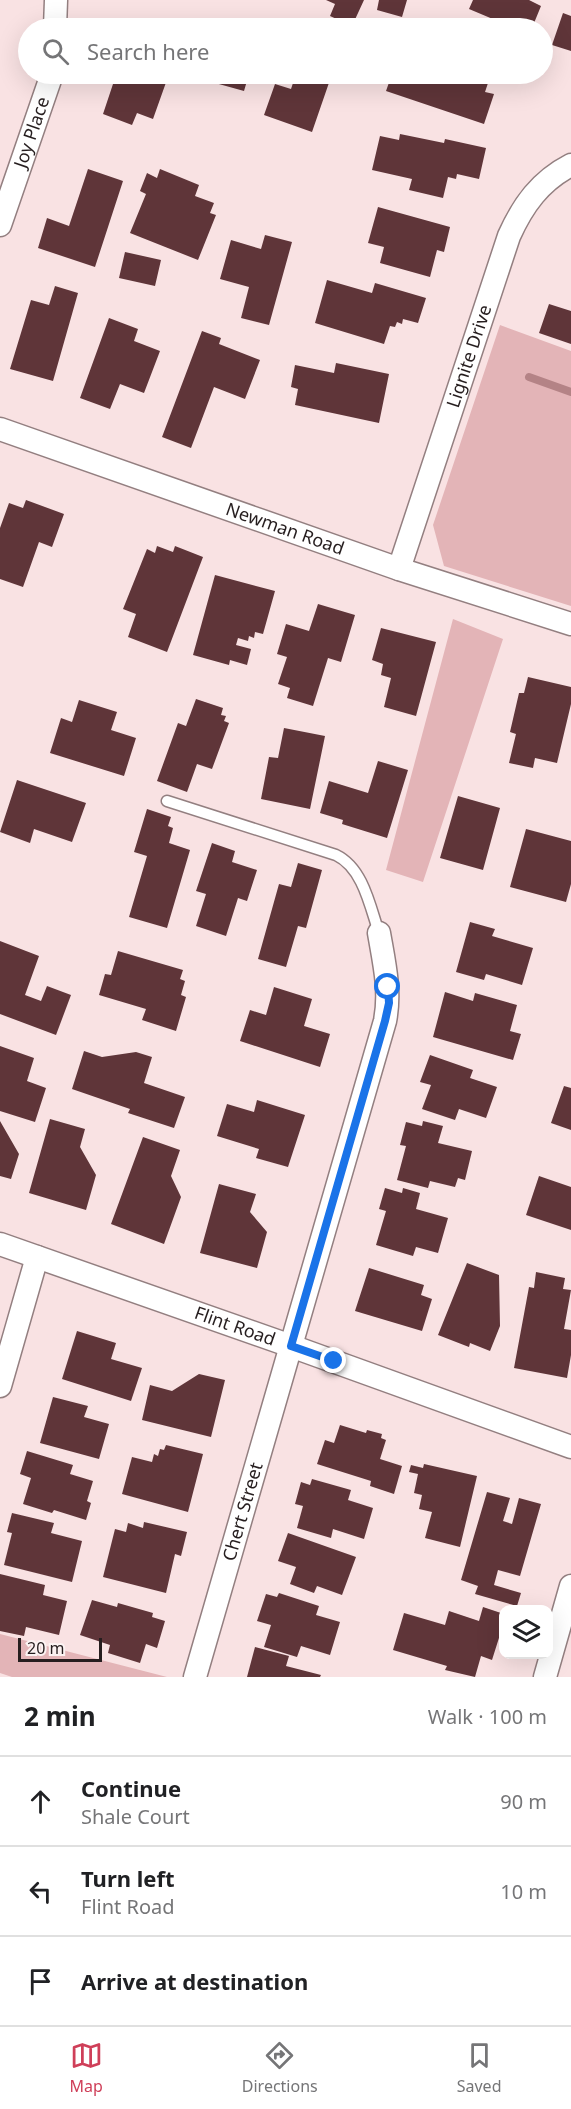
<!DOCTYPE html>
<html lang="en">
<head>
<meta charset="utf-8">
<style>
	:root { --surface:#fff; --page:#f6f6f6; --text:#202124; --muted:#757577; --line:#e0e0e0; --accent:#cf3f59 }
	body { margin:0; font-family:"Noto Sans",sans-serif; background:var(--page); color:var(--text) }
	.controls { position:absolute; right:18px; bottom:18px; display:grid; overflow:hidden; border-radius:12px; box-shadow:0 6px 24px #0002 }
	.controls button { width:54px; height:54px; display:grid; place-items:center; padding:0; border:0; border-bottom:2px solid var(--line); background:var(--surface); color:var(--text); font:30px sans-serif }
	.scale { position:absolute; left:18px; bottom:15px; width:84px; box-sizing:border-box; padding-left:6px; border:3px solid #261e1f; border-top:0; font-size:16px; line-height:21px; white-space:nowrap; color:#261e1f; -webkit-text-stroke:4px #fcf3f3; paint-order:stroke }
	.stop { position:absolute; width:18px; height:18px; margin:-14px; border:4px solid #1a73e8; border-radius:50%; background:#fff }
	.stop.end { background:#1a73e8; border-color:#fff; box-shadow:0 2px 6px #0008 }
	.list { margin:0; padding:0; list-style:none }
	h2 { display:flex; justify-content:space-between; align-items:center; height:78px; margin:0; padding:0 24px; font-size:26px }
	h2 small { font-size:20px; font-weight:400; color:var(--muted) }
	.list li { display:grid; grid-template-columns:39px 1fr auto; gap:18px; align-items:center; box-sizing:border-box; height:90px; padding:0 24px; border-top:2px solid var(--line) }
	.list b { display:block; font-size:22px; white-space:nowrap }
	.list p { margin:0; font-size:20px; white-space:nowrap; color:var(--muted) }
	.list em { font-size:20px; font-style:normal; color:var(--muted) }
	.icon { flex:none; width:33px; height:33px; fill:none; stroke:currentColor; stroke-width:2; stroke-linecap:round; stroke-linejoin:round }
	.map { position:relative; flex:none; width:571px; height:1677px; overflow:hidden }
	.search { position:absolute; background:var(--surface); box-shadow:0 6px 24px #0002; left:18px; right:18px; top:18px; height:66px; display:flex; align-items:center; gap:15px; box-sizing:border-box; padding:0 21px; border-radius:33px; color:var(--muted); font-size:22px }
	.sheet { height:348px; background:var(--surface) }
	nav { display:flex; justify-content:space-around; align-items:center; box-sizing:border-box; height:84px; border-top:2px solid var(--line); background:var(--surface); font-size:16px; color:var(--muted) }
	nav a { display:grid; justify-items:center; gap:3px }
	nav .on { color:var(--accent) }
	.map>svg:first-child { display:block }
	.green { fill:#e3b4b7 }
	.lines { fill:none; stroke-linecap:round; stroke-linejoin:round }
	.stream { stroke:#b48386; stroke-width:8 }
	.building { fill:#5f3539 }
	.service-casing { stroke:#937f80; stroke-width:13 }
	.minor-casing { stroke:#937f80; stroke-width:25 }
	.service { stroke:#fff; stroke-width:10 }
	.minor { stroke:#fff; stroke-width:22 }
	.route { stroke:#1a73e8; stroke-width:8 }
	.labels { text-anchor:middle; stroke-width:6; stroke-linejoin:round; paint-order:stroke }
	.street-label { font-size:18px; fill:#261e1f; stroke:#fcf3f3 }
</style>
</head>
<body>
<div class="map">
<svg width="571" height="1677" viewBox="0 0 571 1677">
	<rect width="100%" height="100%" fill="#f9e2e3"/>
	<path class="green" d="M500 325 571 351V606L444 566 433 525Z
		M453 619 503 639 423 882 386 870Z
		M0 1634 167 1677H12L0 1673Z"/>
	<g class="lines">
		<path class="stream" d="M529 377 571 392"/>
	</g>
	<path class="building" d="M326 0H364L352 26 330 16 335 4Z
		M379 0H407L402 17 377 10Z
		M473 0H529L541 6 532 28H514L469 9Z
		M563 13 571 16V51L552 45Z
		M106 74H169L153 119 137 113 132 125 103 114 113 84 104 81Z
		M191 74H249L244 91 190 76Z
		M296 74H332L312 132 264 115 275 84 291 89Z
		M392 74H491L485 92 494 94 484 124 386 91Z
		M400 134 444 143 445 139 486 148 479 179 457 174 456 179 448 177 443 198 409 190 412 179 372 170 380 136 399 140Z
		M88 169 123 181 95 267 38 248 47 218 69 226Z
		M160 169 199 185 195 196 214 203 210 213 216 215 198 260 130 233 146 194 140 191 147 173 157 178Z
		M378 207 450 227 444 252 437 250 430 277 380 263 384 247 368 243Z
		M265 235 292 242 269 325 241 318 249 287 220 279 231 240 261 249Z
		M125 252 161 260 155 286 119 278Z
		M327 280 372 293 375 283 426 298 418 323 403 319 402 324 397 322 395 327 390 326 384 344 315 323Z
		M55 286 78 293 53 381 10 369 31 300 49 305Z
		M549 304 571 311V344L539 333Z
		M109 318 138 329 134 341 160 351 144 393 120 384 110 409 80 398Z
		M202 331 221 338 219 344 260 360 245 399 214 387 191 448 162 437Z
		M336 363 389 374 379 423 295 405 298 389 291 387 295 365 334 373Z
		M26 500 64 514 52 547 39 542 23 587 0 579V528L9 503 23 508Z
		M157 546 173 552 175 546 203 557 167 652 128 637 136 614 123 609 147 549 155 553Z
		M215 575 275 591 263 634 255 632 254 638 249 636 248 641 238 638 236 645 251 649 247 665 230 660 229 665 193 655Z
		M318 604 355 615 341 662 328 658 313 706 287 698 290 688 278 684 287 657 277 654 286 624 309 631Z
		M381 628 436 642 416 716 384 707 391 678 381 675 383 664 372 660Z
		M528 677 571 687V704L557 763 535 758 533 768 509 763 516 734 510 732 519 693H524Z
		M196 699 223 708 221 715 226 716 224 721 229 723 212 769 197 764 187 792 157 781 178 723 186 726Z
		M79 700 117 712 111 730 136 738 124 776 50 753 61 718 72 722Z
		M284 728 325 736 310 809 261 799 269 757 278 758Z
		M378 761 408 770 387 838 342 824 343 820 320 813 329 781 368 793Z
		M17 780 86 803 72 842 34 829 30 843 0 832Z
		M458 796 500 808 483 870 440 858Z
		M147 809 171 817 168 826 173 828 169 843 190 850 167 928 129 917 147 856 134 852Z
		M526 829 571 841V884L566 902 510 887Z
		M212 843 235 851 232 862 257 870 247 901 238 898 226 936 196 926 206 894 196 891Z
		M298 863 322 870 306 928 298 926 286 967 258 959 279 884 291 887Z
		M470 922 495 929 492 936 533 948 522 985 486 974 484 980 456 972Z
		M0 941 39 956 25 995 41 1001 47 986 71 995 56 1035 0 1014Z
		M118 951 183 970 180 979 185 981 181 995 186 997 176 1031 142 1020 146 1009 99 995 105 974 111 975Z
		M274 987 312 999 304 1026 330 1034 320 1067 240 1041 250 1010 266 1015Z
		M445 992 473 1001 475 993 517 1005 510 1031 521 1034 513 1060 433 1037Z
		M0 1046 34 1058 27 1081 46 1088 35 1122 0 1111Z
		M84 1051 102 1057 136 1052 152 1057 144 1083 185 1097 174 1128 128 1113 130 1109 72 1089Z
		M430 1055 473 1070 470 1078 497 1087 486 1118 459 1109 455 1120 422 1109 431 1085 420 1082Z
		M564 1086 571 1088V1130L551 1123Z
		M257 1100 305 1115 288 1167 256 1158 259 1149 217 1136 227 1104 254 1112Z
		M50 1119 85 1129 80 1147 96 1175 86 1210 29 1193Z
		M0 1121 19 1154 11 1179 0 1176Z
		M423 1121 443 1126 438 1143 472 1151 465 1180 458 1178 455 1187 430 1181 428 1188 397 1180 406 1146 400 1145 406 1122 422 1126Z
		M143 1137 180 1150 171 1176 181 1197 164 1244 111 1224Z
		M539 1176 571 1187V1230L526 1215Z
		M219 1184 256 1194 250 1212 267 1232 257 1268 200 1253Z
		M385 1188 402 1193 403 1188 420 1193 416 1209 448 1218 438 1253 416 1247 413 1256 376 1245 386 1211 379 1209Z
		M467 1263 499 1275 500 1326 490 1351 470 1343 469 1347 438 1335Z
		M369 1268 424 1285 421 1295 432 1299 422 1331 355 1311Z
		M536 1272 565 1278 563 1289 571 1290 564 1329 571 1330V1355L567 1378 514 1368 529 1287 534 1288Z
		M77 1331 116 1343 111 1359 142 1368 131 1401 62 1379Z
		M199 1374 225 1380 211 1437 142 1420 150 1385 172 1391Z
		M53 1397 88 1406 84 1417 109 1424 99 1459 40 1443Z
		M340 1425 366 1433 367 1430 382 1434 381 1438 386 1440 380 1459 402 1466 394 1494 370 1486 371 1481 317 1464 325 1440 334 1443Z
		M166 1445 203 1454 188 1512 122 1494 132 1457 152 1462 154 1454 158 1456 160 1449 164 1450Z
		M27 1451 73 1465 70 1474 93 1481 87 1501 91 1503 86 1520 54 1510 52 1513 23 1504 31 1478 20 1474Z
		M424 1464 477 1476 460 1547 425 1538 432 1512 419 1509 422 1495 414 1493 418 1474 409 1472 411 1465 423 1468Z
		M312 1479 351 1490 348 1500 373 1508 364 1539 333 1529 331 1538 297 1528 303 1506 295 1504 301 1482 310 1485Z
		M487 1492 510 1498 503 1521 512 1524 519 1498 541 1504 520 1576 498 1570 494 1585 521 1593 517 1606 475 1594 478 1586 461 1580Z
		M12 1513 54 1523 51 1533 82 1541 72 1582 4 1565 12 1533 7 1532Z
		M144 1522 187 1532 181 1556 175 1554 166 1593 103 1577 115 1529 126 1532 128 1523 143 1528Z
		M288 1533 356 1557 342 1595 317 1586 314 1593 290 1584 296 1567 278 1561Z
		M0 1574 45 1585 43 1595 67 1601 59 1635 26 1627 24 1636 0 1631Z
		M279 1593 319 1606 316 1615 340 1622 330 1655 301 1646 297 1657 264 1647 271 1625 257 1621 266 1594 277 1597Z
		M92 1600 117 1607 118 1603 153 1613 152 1617 165 1621 157 1648 146 1644 140 1663 108 1653 110 1645 80 1635Z
		M483 1607 504 1614V1622L492 1660 481 1656 475 1677 445 1670 447 1666 393 1650 404 1613 445 1625 449 1611 479 1621Z
		M255 1647 289 1656 286 1666 321 1675 320 1677H247Z"/>
	<g class="lines">
		<defs>
			<path id="service" d="M167 801 336 855C363 868 370 906 379 933"/>
			<g id="minor">
				<path d="M55 28 56 0"/>
				<path id="s1" d="M0 225 52 74"/>
				<path id="s2" d="M0 429 399 569 571 624"/>
				<path id="s3" d="M399 569 509 236C523 205 540 181 571 165"/>
				<path id="s4" d="M0 1244 291 1346 571 1447"/>
				<path d="M0 1386 37 1257"/>
				<path id="s5" d="M195 1677 385 1021C391 991 384 962 379 933"/>
				<path d="M545 1677 571 1586"/>
			</g>
		</defs>
		<use href="#service" class="service-casing"/>
		<use href="#minor" class="minor-casing"/>
		<use href="#service" class="service"/>
		<use href="#minor" class="minor"/>
	</g>
	<g class="lines">
		<path class="route" d="M334 1361 291 1346 385 1021 389 1003 388 987"/>
	</g>
	<g class="labels">
		<g class="street-label">
			<text dy="6" stroke="none"><textPath href="#s1" startOffset="98">Joy Place</textPath></text>
			<text dy="6" stroke="none"><textPath href="#s3" startOffset="224">Lignite Drive</textPath></text>
			<text dy="6" stroke="none"><textPath href="#s2" startOffset="302">Newman Road</textPath></text>
			<text dy="6" stroke="none"><textPath href="#s4" startOffset="249">Flint Road</textPath></text>
			<text dy="6" stroke="none"><textPath href="#s5" startOffset="172">Chert Street</textPath></text>
		</g>
	</g>
</svg>
<div class="controls">
<button><svg class="icon" aria-label="layers" viewBox="0 0 24 24"><path d="M12 4l9 5-9 5-9-5zM3 14l9 5 9-5"/></svg></button>
</div>
<div class="scale">20 m</div>
<div class="stop" style="left:388px;top:987px"></div>
<div class="stop end" style="left:334px;top:1361px"></div>
<div class="search"><svg class="icon" aria-label="search" viewBox="0 0 24 24"><circle cx="10" cy="10" r="6"/><path d="M15 15l6 6"/></svg>Search here</div>
</div>
<section class="sheet">
<h2>2 min<small>Walk · 100 m</small></h2>
<ul class="list">
<li><svg class="icon" aria-label="ahead" viewBox="0 0 24 24"><path d="M12 20V5M6 11l6-6 6 6"/></svg><div><b>Continue</b><p>Shale Court</p></div><em>90 m</em></li>
<li><svg class="icon" aria-label="left" viewBox="0 0 24 24"><path d="M17 20v-9H6M10 6l-5 5 5 5"/></svg><div><b>Turn left</b><p>Flint Road</p></div><em>10 m</em></li>
<li><svg class="icon" aria-label="arrive" viewBox="0 0 24 24"><path d="M6 21V4h12l-3 4 3 4H6"/></svg><div><b>Arrive at destination</b></div></li>
</ul>
</section>
<nav>
<a class="on"><svg class="icon" aria-label="map" viewBox="0 0 24 24"><path d="M3 6l6-2 6 2 6-2v14l-6 2-6-2-6 2zM9 4v14M15 6v14"/></svg>Map</a>
<a><svg class="icon" aria-label="directions" viewBox="0 0 24 24"><path d="M12 3l9 9-9 9-9-9zM9 14v-3h6M13 9l2 2-2 2"/></svg>Directions</a>
<a><svg class="icon" aria-label="saved" viewBox="0 0 24 24"><path d="M7 4h10v16l-5-4-5 4z"/></svg>Saved</a>
</nav>
</body>
</html>
